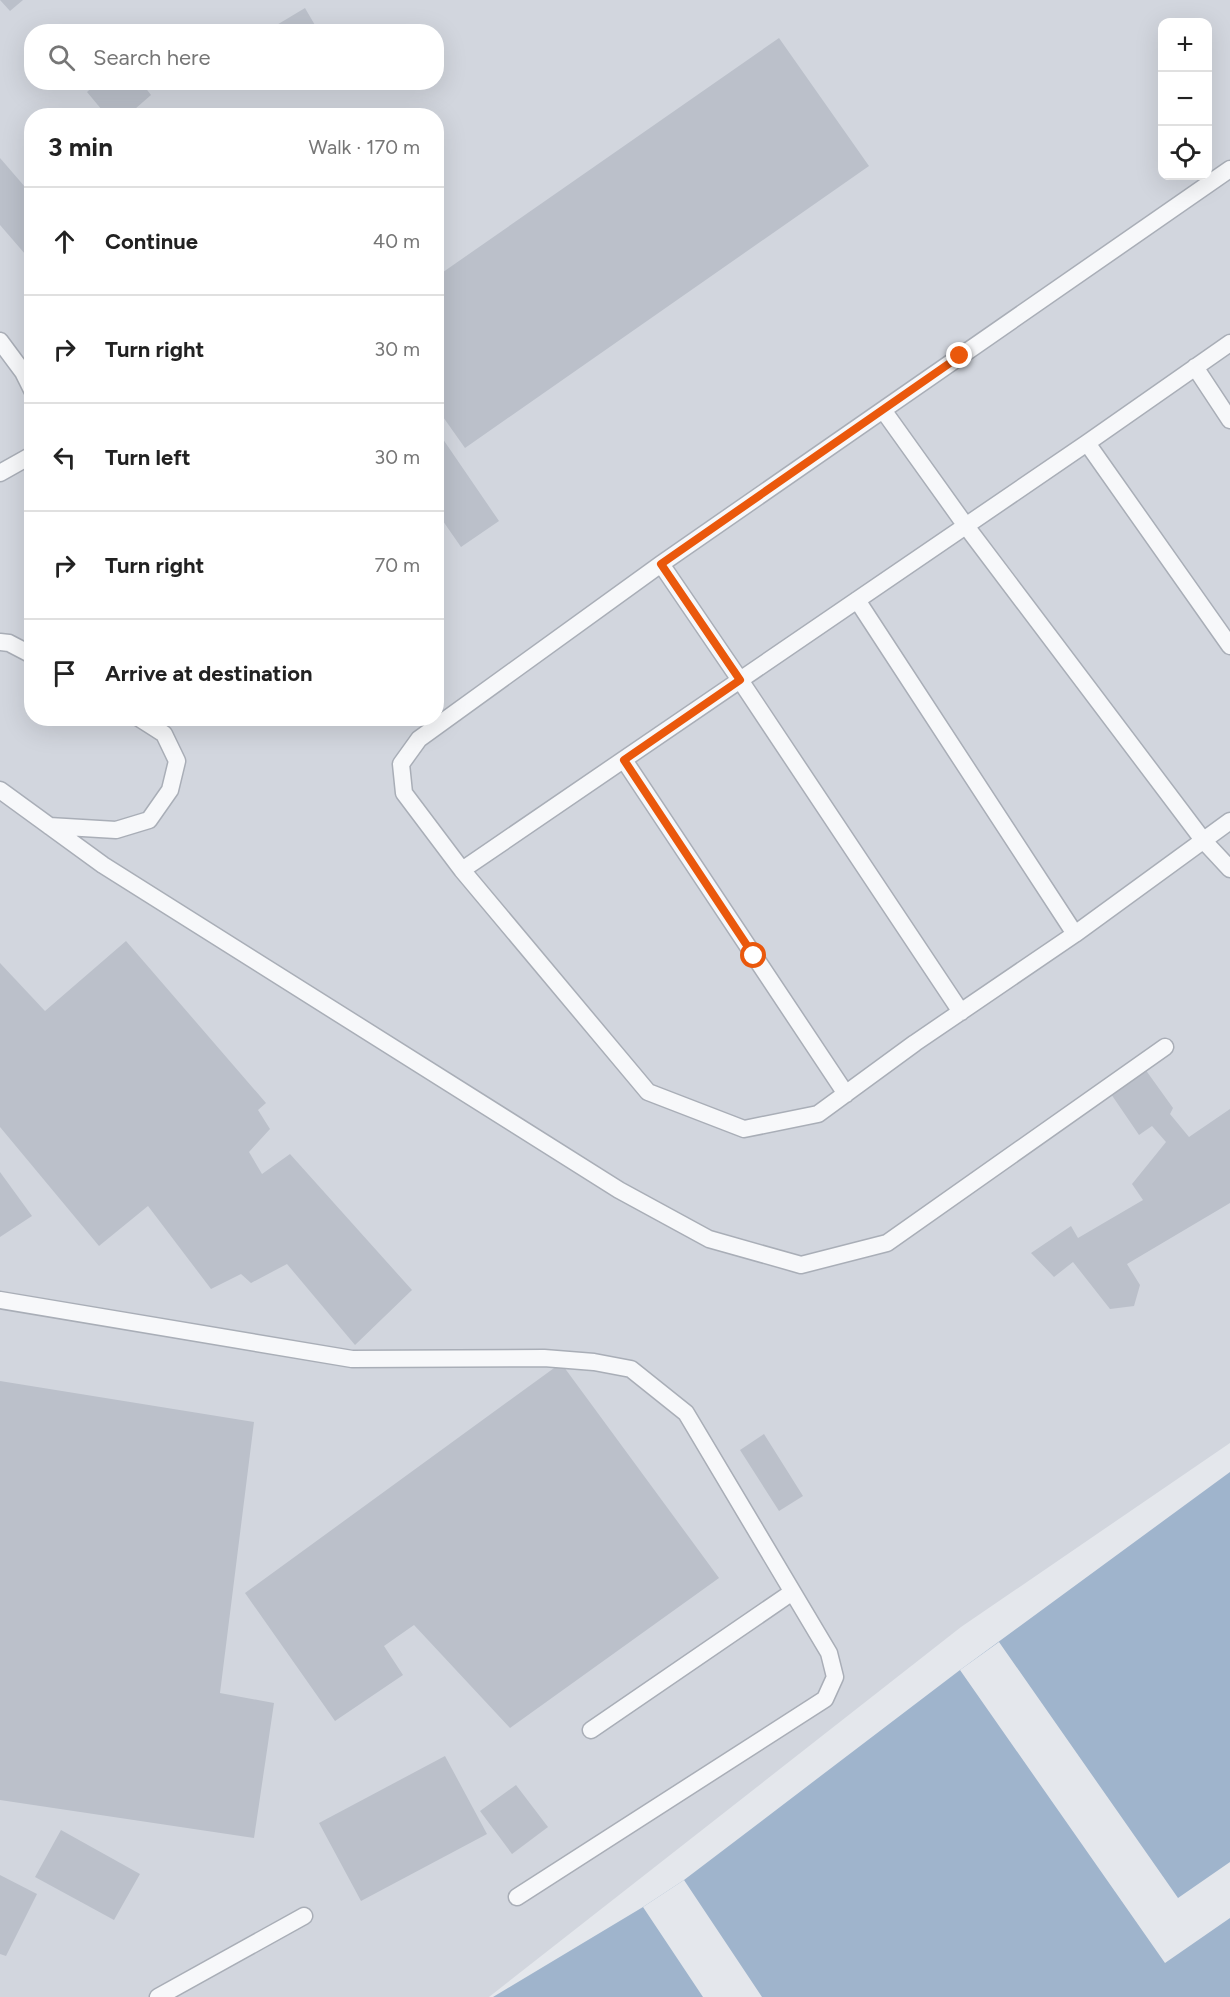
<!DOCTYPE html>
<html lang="en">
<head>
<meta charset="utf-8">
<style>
	:root { --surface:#fff; --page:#f6f6f6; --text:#222; --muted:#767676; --line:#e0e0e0 }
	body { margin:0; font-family:Figtree,sans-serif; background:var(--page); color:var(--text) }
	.controls { position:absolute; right:18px; top:18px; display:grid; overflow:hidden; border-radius:12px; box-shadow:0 6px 24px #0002 }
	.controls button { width:54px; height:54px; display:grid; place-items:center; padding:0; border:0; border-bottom:2px solid var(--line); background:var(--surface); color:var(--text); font:30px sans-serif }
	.stop { position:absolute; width:18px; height:18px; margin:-14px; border:4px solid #ea580c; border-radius:50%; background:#fff }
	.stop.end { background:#ea580c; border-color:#fff; box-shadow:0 2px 6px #0008 }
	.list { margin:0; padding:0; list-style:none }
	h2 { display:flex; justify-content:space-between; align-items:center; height:78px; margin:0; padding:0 24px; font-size:26px }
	h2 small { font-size:20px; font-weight:400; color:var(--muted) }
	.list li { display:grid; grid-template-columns:39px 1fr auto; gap:18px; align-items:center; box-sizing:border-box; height:108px; padding:0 24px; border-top:2px solid var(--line) }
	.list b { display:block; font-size:22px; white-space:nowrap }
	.list em { font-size:20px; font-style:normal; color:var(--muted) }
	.icon { flex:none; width:33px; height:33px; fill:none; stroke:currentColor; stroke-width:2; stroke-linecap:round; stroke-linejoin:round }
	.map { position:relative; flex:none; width:1230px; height:1997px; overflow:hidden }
	.search { position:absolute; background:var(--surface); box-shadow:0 6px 24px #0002; left:24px; top:24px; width:420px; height:66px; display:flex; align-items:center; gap:15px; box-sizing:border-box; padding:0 21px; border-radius:24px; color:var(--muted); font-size:22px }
	.panel { position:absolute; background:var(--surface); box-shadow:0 6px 24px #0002; left:24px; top:108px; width:420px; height:618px; border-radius:24px }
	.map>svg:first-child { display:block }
	.built { fill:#d2d6de; fill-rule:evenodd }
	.water { fill:#9fb4cc }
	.pier { fill:#e4e7ec }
	.building { fill:#bbc0ca }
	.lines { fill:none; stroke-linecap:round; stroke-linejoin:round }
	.service-casing { stroke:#a9aeb7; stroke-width:19 }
	.service { stroke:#f7f8fa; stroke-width:16 }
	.route { stroke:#ea580c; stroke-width:8 }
</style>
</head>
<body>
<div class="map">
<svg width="1230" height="1997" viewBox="0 0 1230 1997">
	<rect width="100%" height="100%" fill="#e4e7ec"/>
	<path class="built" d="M0 0H1230V1443L961 1627 489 1997H0ZM1162 22H1208V176H1162ZM32 32H436V82H32ZM32 116H436V718H32Z"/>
	<path class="water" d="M1230 1472V1997H493L643 1907 684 1880 960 1670Z"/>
	<path class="pier" d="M999 1642 1178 1898 1230 1862V1918L1165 1963 960 1670Z
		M684 1880 762 1997H703L643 1907Z"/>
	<path class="building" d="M0 0H23L10 11Z
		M305 8 319 32H265Z
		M779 38 869 166 465 448 436 407V277Z
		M98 82H141L151 95 127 116H107L87 92Z
		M0 158 32 195V262L0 225Z
		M436 429 499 521 461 547 436 511Z
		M126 941 266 1103 258 1110 270 1129 249 1152 262 1174 290 1154 412 1290 355 1345 287 1264 251 1283 241 1274 211 1289 148 1206 99 1246 0 1127V963L45 1011Z
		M1145 1069 1173 1108 1170 1114 1189 1137 1230 1109V1203L1127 1264 1140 1285 1134 1306 1110 1309 1073 1262 1054 1277 1031 1253 1071 1226 1078 1238 1143 1200 1132 1184 1166 1142 1152 1126 1139 1135 1111 1094Z
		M0 1172 32 1216 0 1237Z
		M561 1363 719 1578 510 1728 414 1625 384 1646 403 1675 335 1721 245 1593Z
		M0 1381 254 1422 220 1693 274 1703 254 1838 0 1800Z
		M764 1434 803 1496 779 1511 740 1450Z
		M445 1756 487 1834 361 1901 319 1823Z
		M516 1785 548 1827 512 1854 480 1811Z
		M61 1830 140 1874 114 1920 35 1877Z
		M0 1875 37 1894 6 1956 0 1954Z"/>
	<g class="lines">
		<defs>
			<path id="service" d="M1230 169 661 564 419 739 401 764 404 793 462 870 648 1092 744 1129 818 1114 915 1043 1075 934 1230 821
				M0 341 23 372 32 390
				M1195 367 1230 420
				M883 410 966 526 1203 840 1230 869
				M1087 443 1230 646
				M0 473 32 455
				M661 564 740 680 961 1012
				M857 600 1075 934
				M0 642 9 643 32 655
				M624 760 846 1094
				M0 790 103 865 619 1190 709 1239 801 1265 887 1243 1165 1047
				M49 826 116 830 149 820 170 790 177 761 164 734 139 718
				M462 870 1087 443 1230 343
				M0 1300 352 1359 544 1358 594 1362 631 1369 686 1413 829 1653 835 1677 825 1699 517 1897
				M591 1730 791 1593
				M158 1997 304 1916"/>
		</defs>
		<use href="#service" class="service-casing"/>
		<use href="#service" class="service"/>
	</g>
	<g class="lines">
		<path class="route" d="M754 956 624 760 740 680 661 564 960 356"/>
	</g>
</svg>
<div class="controls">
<button>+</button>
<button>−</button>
<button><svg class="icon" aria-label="locate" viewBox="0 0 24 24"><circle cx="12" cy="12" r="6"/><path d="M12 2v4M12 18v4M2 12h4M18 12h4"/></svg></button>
</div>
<div class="stop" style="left:754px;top:956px"></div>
<div class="stop end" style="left:960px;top:356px"></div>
<div class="search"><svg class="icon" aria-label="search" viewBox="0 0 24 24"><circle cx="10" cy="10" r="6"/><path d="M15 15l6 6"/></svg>Search here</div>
<section class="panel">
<h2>3 min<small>Walk · 170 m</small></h2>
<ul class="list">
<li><svg class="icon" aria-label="ahead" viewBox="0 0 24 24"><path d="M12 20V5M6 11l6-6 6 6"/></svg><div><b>Continue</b></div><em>40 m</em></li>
<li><svg class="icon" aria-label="right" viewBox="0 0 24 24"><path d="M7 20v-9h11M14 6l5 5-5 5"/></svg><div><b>Turn right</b></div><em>30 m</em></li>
<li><svg class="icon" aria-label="left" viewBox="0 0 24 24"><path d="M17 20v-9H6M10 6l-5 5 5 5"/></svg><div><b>Turn left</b></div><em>30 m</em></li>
<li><svg class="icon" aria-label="right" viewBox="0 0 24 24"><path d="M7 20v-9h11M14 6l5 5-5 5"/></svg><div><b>Turn right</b></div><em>70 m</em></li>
<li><svg class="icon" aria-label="arrive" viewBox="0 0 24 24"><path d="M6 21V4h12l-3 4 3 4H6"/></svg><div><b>Arrive at destination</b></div></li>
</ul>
</section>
</div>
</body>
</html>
